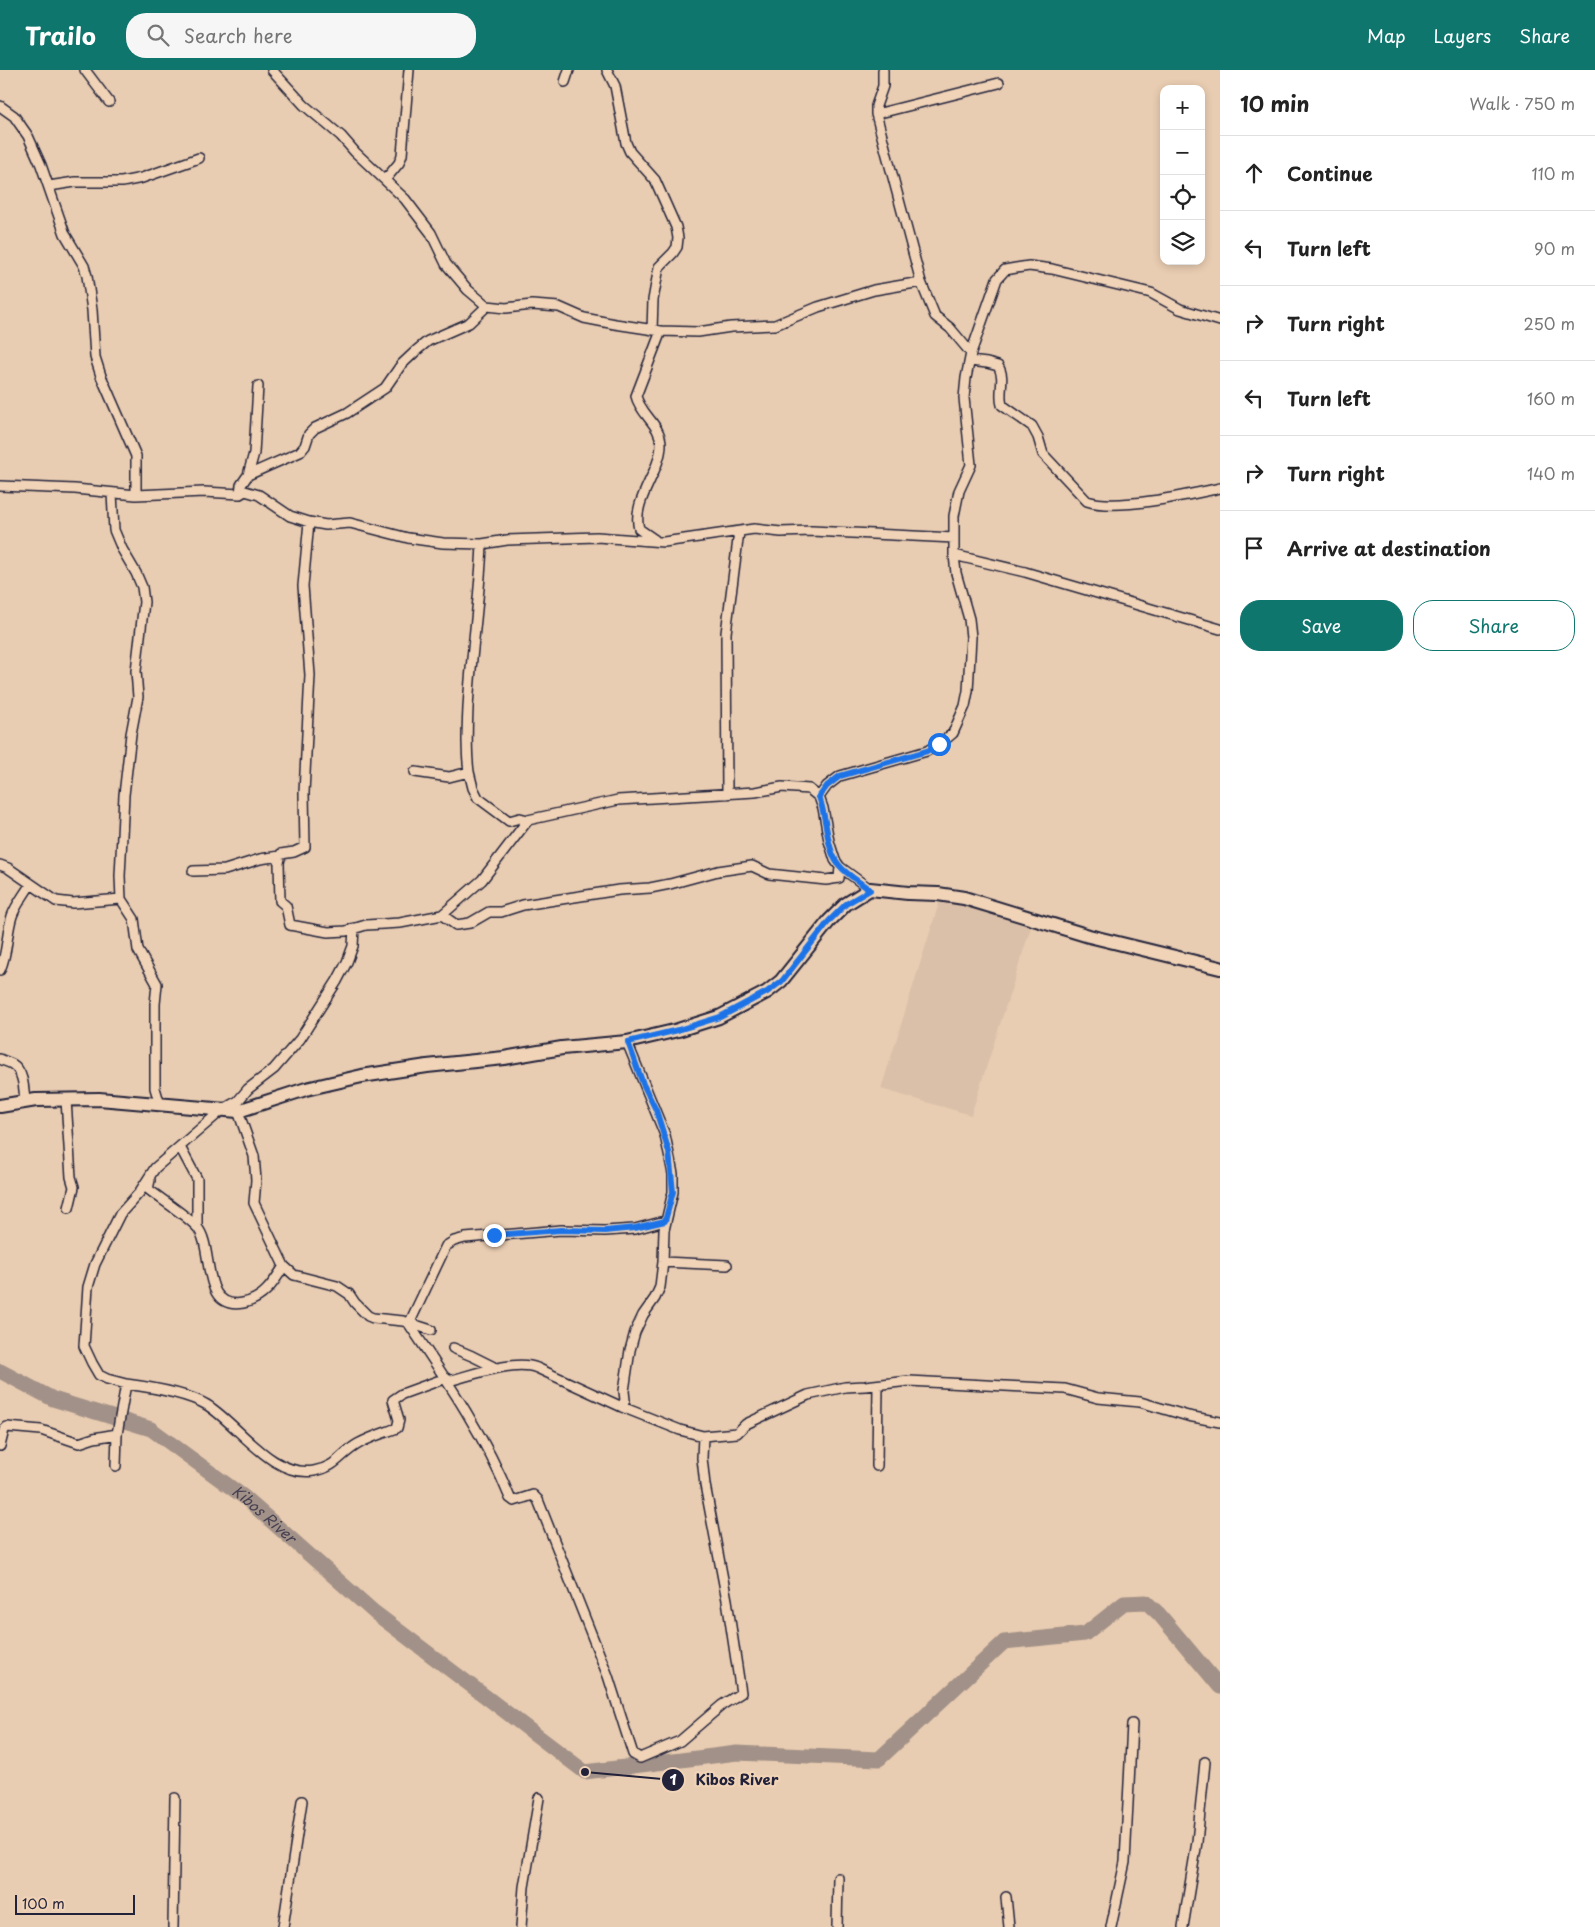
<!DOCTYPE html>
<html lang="en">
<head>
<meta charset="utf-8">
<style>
	:root { --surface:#fff; --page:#f6f6f6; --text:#222; --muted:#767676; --line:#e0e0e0; --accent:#0f766e }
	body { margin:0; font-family:"Playpen Sans",sans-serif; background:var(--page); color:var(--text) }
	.controls { position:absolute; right:15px; top:15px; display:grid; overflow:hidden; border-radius:10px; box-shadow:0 2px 8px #0003 }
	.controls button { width:45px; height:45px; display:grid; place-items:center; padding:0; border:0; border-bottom:1px solid var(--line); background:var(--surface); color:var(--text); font:25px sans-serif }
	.scale { position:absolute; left:15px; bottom:12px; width:120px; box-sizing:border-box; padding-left:5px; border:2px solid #22223b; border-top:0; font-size:14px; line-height:18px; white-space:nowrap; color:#22223b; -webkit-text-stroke:4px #f1d4b7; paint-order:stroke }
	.stop { position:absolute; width:15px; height:15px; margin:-11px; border:4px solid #1a73e8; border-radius:50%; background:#fff }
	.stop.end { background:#1a73e8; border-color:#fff; box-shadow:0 1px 5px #0008 }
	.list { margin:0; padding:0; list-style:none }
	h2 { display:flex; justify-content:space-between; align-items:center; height:65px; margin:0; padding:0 20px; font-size:21px }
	h2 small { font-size:16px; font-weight:400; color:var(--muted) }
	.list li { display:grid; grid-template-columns:32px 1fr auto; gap:15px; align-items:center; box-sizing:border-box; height:75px; padding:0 20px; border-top:1px solid var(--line) }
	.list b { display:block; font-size:19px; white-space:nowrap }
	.list em { font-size:16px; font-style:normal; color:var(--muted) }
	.actions { display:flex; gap:10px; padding:15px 20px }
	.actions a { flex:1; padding:11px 0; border:1px solid var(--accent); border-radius:20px; text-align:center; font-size:18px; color:var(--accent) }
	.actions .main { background:var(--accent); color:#fff }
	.icon { flex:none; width:28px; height:28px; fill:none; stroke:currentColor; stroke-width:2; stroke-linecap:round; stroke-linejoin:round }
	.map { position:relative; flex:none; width:1220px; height:1857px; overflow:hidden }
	header { display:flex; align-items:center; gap:30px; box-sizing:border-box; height:70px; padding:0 25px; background:var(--accent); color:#fff }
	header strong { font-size:24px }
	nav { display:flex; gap:28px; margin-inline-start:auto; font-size:18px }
	.search { width:350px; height:45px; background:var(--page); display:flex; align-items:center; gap:12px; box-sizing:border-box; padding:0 18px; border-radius:20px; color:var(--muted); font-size:19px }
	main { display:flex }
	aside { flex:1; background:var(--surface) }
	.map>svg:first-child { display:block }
	.built { fill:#dac0a9 }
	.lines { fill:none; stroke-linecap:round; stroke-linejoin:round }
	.river { stroke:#a29188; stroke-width:15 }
	.minor-casing { stroke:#22223b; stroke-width:12 }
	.secondary-casing { stroke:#22223b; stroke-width:16 }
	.minor { stroke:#f1d4b7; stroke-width:9 }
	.secondary { stroke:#f1d4b7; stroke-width:12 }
	.route { stroke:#1a73e8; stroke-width:6 }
	.labels { text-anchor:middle; stroke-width:4.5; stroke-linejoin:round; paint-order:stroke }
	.water-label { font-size:15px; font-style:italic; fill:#484352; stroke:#f1d4b7 }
	.leader { fill:none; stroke:#22223b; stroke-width:2 }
	.callout-dot { fill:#22223b; stroke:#f1d4b7; stroke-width:2 }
	.mark-label { font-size:15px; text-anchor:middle; font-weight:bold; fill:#fff }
	.callout-label { font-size:15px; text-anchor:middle; font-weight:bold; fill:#22223b; stroke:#f1d4b7; stroke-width:4.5; stroke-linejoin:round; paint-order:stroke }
</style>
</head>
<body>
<header>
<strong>Trailo</strong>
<div class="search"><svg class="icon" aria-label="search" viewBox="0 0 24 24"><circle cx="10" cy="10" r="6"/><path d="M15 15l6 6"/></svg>Search here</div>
<nav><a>Map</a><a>Layers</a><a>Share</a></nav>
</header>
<main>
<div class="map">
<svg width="1220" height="1857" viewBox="0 0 1220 1857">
	<rect width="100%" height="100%" fill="#e9cdb2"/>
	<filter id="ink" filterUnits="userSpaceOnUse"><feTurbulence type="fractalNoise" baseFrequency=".02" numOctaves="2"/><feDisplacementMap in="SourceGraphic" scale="10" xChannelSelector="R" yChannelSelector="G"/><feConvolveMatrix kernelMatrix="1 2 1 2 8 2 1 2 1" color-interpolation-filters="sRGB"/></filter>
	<g filter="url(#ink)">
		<path class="built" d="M940 830 1032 854 971 1045 881 1019Z"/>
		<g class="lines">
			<path class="river" id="s1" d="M0 1301 53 1329 151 1359 244 1427 374 1542 585 1702 737 1683 879 1689 1004 1572 1085 1564 1124 1533 1146 1532 1159 1544 1220 1617"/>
			<defs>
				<path id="minor" d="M85 0 109 32
					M272 0 304 35 341 66 355 82 405 129 431 163 446 194 468 220 487 236 506 238 532 235 559 237 584 248 615 254 661 261 698 262 731 257 775 255 818 237 874 220 921 212
					M607 0 615 16 626 73 630 82 655 110 676 157 678 168 677 177 673 183 659 197 653 230 652 260
					M565 12 569 0
					M0 36 14 46 28 66 41 95 65 164 84 196 87 206 92 240 95 287 101 306 136 386V425
					M876 44V36L883 16V0
					M385 110 399 93 402 85 409 0
					M49 116 75 112H122L142 108 199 88
					M971 283 950 258 935 246 921 212 876 44 999 13
					M970 291 987 293 998 296C1006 308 998 322 1002 335L1032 356 1038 367 1043 384 1087 431C1116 441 1188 425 1220 418
					M248 405 254 383 258 316
					M0 416 75 419 136 425 204 422 240 424 245 421 259 425 290 446 309 452 326 455 350 453 408 468 443 473 482 474 507 470 597 467 664 472 754 459 781 462 812 461 954 468
					M112 423 114 460 122 479 136 503 142 517 144 532 136 601 138 627 131 664 124 725 120 806 121 829 134 849 138 880 157 914 155 934V1018L160 1035
					M240 424 241 415 248 405 300 382 305 376 309 364 315 358 347 343 385 318 401 295 417 280 428 271 469 253 487 236
					M309 452 303 516 310 605 304 723 305 777 294 782 281 784 279 793 280 831 286 836 290 855 328 862 346 861 366 855 400 853 442 845 456 855 470 853 489 842H501L523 835 619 820 650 818 670 814 718 801 752 796 769 804 826 810 839 808 840 797
					M655 470 639 459C631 431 661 402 661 374 661 355 640 344 636 326L661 261
					M954 485 1025 502 1220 559
					M415 702 449 707 469 702C466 680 467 660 468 638 471 583 480 528 482 474
					M469 702 473 718 478 728 509 751 520 748 528 750 618 730 755 722 782 717 809 719 819 727 823 738 829 771 835 790 840 797 870 819
					M727 724 726 563 739 462
					M819 727 827 716 840 706 927 681 946 669 953 663 965 636 968 621 971 567 969 549 956 503 954 485V446L959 421 971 395 964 328 966 308 971 283 997 209 1005 200 1016 198 1029 196 1052 199 1151 223 1180 239 1220 251
					M0 795 8 798 56 831 73 833 121 829
					M193 801 225 800 260 789 280 786
					M442 845 482 810 528 750
					M0 900C8 882 6 865 12 846 16 835 24 825 30 815
					M0 989C4 991 8 992 12 994 24 1001 24 1020 25 1032
					M66 1030 71 1107 74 1117 69 1138
					M238 1041 254 1086 256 1110 254 1133 284 1196 294 1205 337 1216 349 1224 355 1233 368 1246 373 1248 403 1251 431 1260
					M180 1077 197 1109V1157
					M150 1110 148 1119C162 1130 186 1145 197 1157 215 1177 199 1241 243 1233 264 1229 274 1212 284 1196
					M663 1192 727 1195
					M409 1254C446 1309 485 1366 510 1428L514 1431 533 1425 538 1430 608 1606 633 1684 640 1688 680 1671 722 1635 741 1623 727 1530 705 1415 702 1388 703 1366
					M409 1254 446 1176 454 1171 465 1168 561 1160 605 1161 635 1159 665 1151
					M453 1278 472 1286 496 1298
					M448 1311C472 1305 515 1289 537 1298L622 1337 680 1360 703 1366 737 1363 746 1354 808 1325 845 1317 865 1316 909 1311 1065 1319 1098 1328 1140 1332 1188 1346 1220 1352
					M126 1314C149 1317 187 1323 207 1335 239 1355 272 1408 314 1401 337 1397 339 1385 358 1374 370 1367 384 1363 397 1358L399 1350 393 1330 402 1324 446 1308
					M622 1337 625 1330 624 1321 630 1280 635 1262 643 1245 655 1228 660 1217 663 1192 664 1160 673 1122V1104L665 1065 627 972
					M0 1376 4 1360 7 1357 41 1360 79 1373 94 1368 117 1364
					M116 1396 117 1364 126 1314 107 1309 99 1305 92 1293 84 1276 88 1217 95 1194 120 1144 139 1123 155 1098 222 1040 238 1031 248 1019 274 999 300 969 337 911 347 892 353 876 354 858
					M877 1396 878 1315
					M1006 1827 1009 1857
					M173 1857 175 1728
					M283 1857 302 1731
					M521 1857 524 1817 539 1728
					M837 1857 838 1808
					M1111 1857 1125 1792 1132 1654
					M1183 1857 1197 1772 1205 1692"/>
				<path id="secondary" d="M0 1036 36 1030 99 1029 238 1041 306 1019 362 1006 427 996 504 988 562 978 627 972 678 960 719 947 767 922 781 911 829 851 846 834 870 819 908 823 938 824 964 828 1089 866 1220 898"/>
			</defs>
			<use href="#minor" class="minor-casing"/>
			<use href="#secondary" class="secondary-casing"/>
			<use href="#minor" class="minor"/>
			<use href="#secondary" class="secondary"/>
		</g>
	</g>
	<g class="lines" filter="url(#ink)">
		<path class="route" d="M494 1165 561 1160 605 1161 635 1158 665 1151 673 1122 669 1082 656 1040 643 1014 628 972 678 960 720 947 767 922 782 911 829 851 846 834 870 820C860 812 847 805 839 795 826 780 827 747 819 727L827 716 840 706 927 681 939 674"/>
	</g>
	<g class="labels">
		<g class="water-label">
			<text dy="5" stroke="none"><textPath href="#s1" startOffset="304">Kibos River</textPath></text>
		</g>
	</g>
	<path class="leader" d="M585 1702L673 1710"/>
	<g class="callout-dot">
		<circle cx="585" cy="1702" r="5"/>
		<circle cx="673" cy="1710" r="12"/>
	</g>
	<g class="mark-label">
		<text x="673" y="1715">1</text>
	</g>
	<g class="callout-label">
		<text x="737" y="1715">Kibos River</text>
	</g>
</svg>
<div class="controls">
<button>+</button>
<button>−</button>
<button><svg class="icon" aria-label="locate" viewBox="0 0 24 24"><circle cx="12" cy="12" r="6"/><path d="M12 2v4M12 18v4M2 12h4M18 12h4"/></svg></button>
<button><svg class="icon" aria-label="layers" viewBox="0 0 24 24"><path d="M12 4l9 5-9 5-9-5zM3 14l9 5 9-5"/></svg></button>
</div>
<div class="scale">100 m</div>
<div class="stop" style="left:939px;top:674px"></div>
<div class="stop end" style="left:494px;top:1165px"></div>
</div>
<aside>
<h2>10 min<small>Walk · 750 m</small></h2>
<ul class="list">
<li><svg class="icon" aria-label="ahead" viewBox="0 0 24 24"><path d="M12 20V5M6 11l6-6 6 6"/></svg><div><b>Continue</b></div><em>110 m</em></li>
<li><svg class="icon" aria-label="left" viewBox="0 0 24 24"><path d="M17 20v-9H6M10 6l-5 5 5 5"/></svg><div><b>Turn left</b></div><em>90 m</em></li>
<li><svg class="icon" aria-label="right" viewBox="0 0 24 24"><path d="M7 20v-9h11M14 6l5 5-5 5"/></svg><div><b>Turn right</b></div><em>250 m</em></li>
<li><svg class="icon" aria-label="left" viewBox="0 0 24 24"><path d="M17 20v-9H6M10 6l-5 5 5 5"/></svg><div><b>Turn left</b></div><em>160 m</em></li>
<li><svg class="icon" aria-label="right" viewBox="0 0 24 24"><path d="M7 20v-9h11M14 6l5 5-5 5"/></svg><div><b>Turn right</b></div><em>140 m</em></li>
<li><svg class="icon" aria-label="arrive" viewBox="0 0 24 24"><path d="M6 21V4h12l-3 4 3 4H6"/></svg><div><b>Arrive at destination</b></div></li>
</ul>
<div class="actions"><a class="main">Save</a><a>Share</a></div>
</aside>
</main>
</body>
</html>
